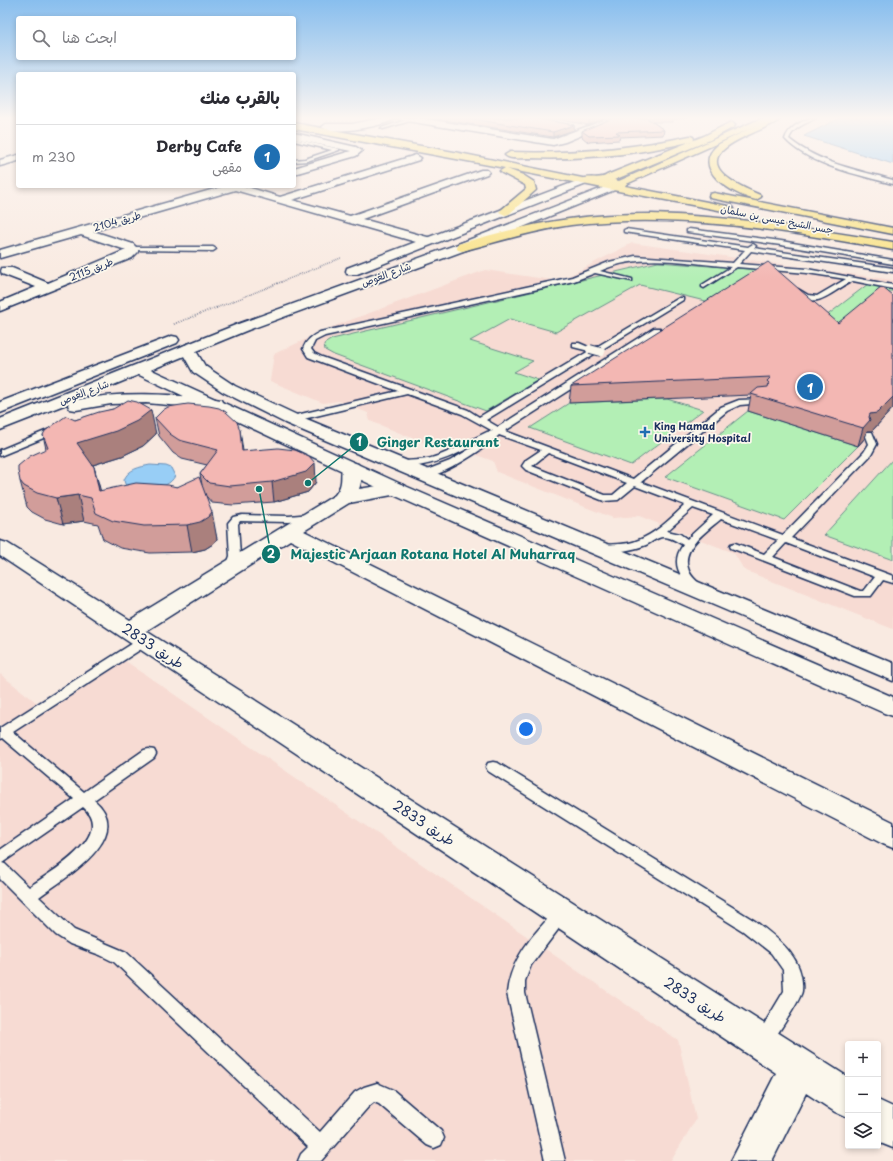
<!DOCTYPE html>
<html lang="ar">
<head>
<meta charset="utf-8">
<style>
	:root { --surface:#fff; --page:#f7f7f7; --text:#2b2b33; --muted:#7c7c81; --line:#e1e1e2; --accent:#1f6fb2 }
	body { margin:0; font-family:"Playpen Sans","Playpen Sans Arabic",sans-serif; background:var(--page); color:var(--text); direction:rtl }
	.controls { position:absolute; right:12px; bottom:12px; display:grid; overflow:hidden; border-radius:4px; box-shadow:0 2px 6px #0003 }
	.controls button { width:36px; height:36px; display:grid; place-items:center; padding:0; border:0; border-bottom:1px solid var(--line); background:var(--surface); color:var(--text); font:20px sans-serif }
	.you { position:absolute; left:526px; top:729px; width:14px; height:14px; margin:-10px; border:3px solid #fff; border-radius:50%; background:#1a73e8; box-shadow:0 0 0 6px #1a73e833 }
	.badge { display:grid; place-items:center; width:26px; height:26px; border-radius:50%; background:var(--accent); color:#fff; font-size:13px; font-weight:700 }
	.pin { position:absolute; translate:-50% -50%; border:2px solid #fff; box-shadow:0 1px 4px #0006 }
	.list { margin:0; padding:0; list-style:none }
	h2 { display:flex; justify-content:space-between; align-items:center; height:52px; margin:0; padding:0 16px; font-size:17px }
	h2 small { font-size:13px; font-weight:400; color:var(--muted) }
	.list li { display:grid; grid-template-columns:26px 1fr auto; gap:12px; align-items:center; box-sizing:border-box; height:64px; padding:0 16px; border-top:1px solid var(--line) }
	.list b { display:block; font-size:15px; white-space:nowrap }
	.list p { margin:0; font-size:13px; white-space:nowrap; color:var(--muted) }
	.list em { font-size:13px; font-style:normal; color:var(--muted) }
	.icon { flex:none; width:22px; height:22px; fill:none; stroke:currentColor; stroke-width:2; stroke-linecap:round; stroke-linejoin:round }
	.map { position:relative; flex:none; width:893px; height:1161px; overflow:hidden; direction:ltr }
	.search { position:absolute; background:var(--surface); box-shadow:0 2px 6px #0003; left:16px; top:16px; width:280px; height:44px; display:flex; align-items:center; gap:10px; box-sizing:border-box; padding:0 14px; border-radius:4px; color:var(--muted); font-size:15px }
	.panel { position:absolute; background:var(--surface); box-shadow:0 2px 6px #0003; left:16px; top:72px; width:280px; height:116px; border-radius:4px; direction:rtl }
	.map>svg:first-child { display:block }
	.built { fill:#f7dbd3 }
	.green { fill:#b3efb5; stroke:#678f8a }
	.water { fill:#98cef6; stroke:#668eb9 }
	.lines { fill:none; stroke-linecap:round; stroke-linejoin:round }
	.service-casing { stroke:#1b2f5e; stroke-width:3 }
	.minor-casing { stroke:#1b2f5e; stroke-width:3 }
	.tertiary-casing { stroke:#1b2f5e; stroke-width:3 }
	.secondary-casing { stroke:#1b2f5e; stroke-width:3 }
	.primary-casing { stroke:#1b2f5e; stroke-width:3 }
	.trunk-casing { stroke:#1b2f5e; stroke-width:3 }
	.path-far1 { stroke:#1b2f5e; stroke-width:1.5; stroke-dasharray:0.5 1.5; stroke-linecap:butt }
	.path { stroke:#1b2f5e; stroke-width:2; stroke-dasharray:0.5 2; stroke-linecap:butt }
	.service { fill:#fbf7ec; fill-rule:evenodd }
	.minor { fill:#fbf7ec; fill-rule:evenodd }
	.tertiary { fill:#fbf7ec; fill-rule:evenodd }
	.secondary { fill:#fbf7ec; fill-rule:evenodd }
	.primary { fill:#f9e181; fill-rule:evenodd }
	.trunk { fill:#f9e181; fill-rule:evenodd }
	.service-bridge-casing { stroke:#1b2f5e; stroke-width:10; stroke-linecap:butt }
	.service-bridge { stroke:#fbf7ec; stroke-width:8 }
	.wall { fill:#d19d9a; stroke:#1b2f5e }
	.shaded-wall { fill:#aa807d; stroke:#1b2f5e }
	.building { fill:#f3b7b3; stroke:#1b2f5e }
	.poi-dot { fill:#1f6fb2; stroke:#fbf7ec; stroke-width:1.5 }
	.labels { text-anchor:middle; stroke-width:3.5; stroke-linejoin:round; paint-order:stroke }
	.far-street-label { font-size:10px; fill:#1b2f5e; stroke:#fbf7ec }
	.far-poi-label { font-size:10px; font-weight:bold; fill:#1b2f5e; stroke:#fbf7ec; text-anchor:start }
	.near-street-label { font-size:14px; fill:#1b2f5e; stroke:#fbf7ec }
	.leader { fill:none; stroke:#0f766e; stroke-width:1.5 }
	.callout-dot { fill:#0f766e; stroke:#fbf7ec; stroke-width:1.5 }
	.mark-label { font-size:12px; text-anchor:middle; font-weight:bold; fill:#fff }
	.callout-label { font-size:13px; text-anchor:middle; font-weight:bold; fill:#0f766e; stroke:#fbf7ec; stroke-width:3.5; stroke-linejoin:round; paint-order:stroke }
</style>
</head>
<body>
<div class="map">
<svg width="893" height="1161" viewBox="0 0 893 1161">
	<rect width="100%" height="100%" fill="#f9eae1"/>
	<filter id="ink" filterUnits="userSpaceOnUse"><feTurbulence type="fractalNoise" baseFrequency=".025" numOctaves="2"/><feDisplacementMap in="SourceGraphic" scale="8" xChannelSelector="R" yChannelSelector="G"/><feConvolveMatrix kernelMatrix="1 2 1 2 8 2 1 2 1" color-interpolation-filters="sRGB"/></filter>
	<g filter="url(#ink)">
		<path class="built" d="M632 243 893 280V629L744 570 734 553 639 516 613 518 497 472 493 461 471 453 449 443 432 446 370 421 368 413 338 401 323 403 270 381 274 354 332 327 485 270 559 281Z
			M124 660 678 1040 696 1119 671 1161H0V674L45 709Z"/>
		<path class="green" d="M658 262 774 271 721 305 640 285 556 332 510 319 470 341 533 361 514 372 538 380 486 411 334 355 325 350 324 344 332 339Z
			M868 284 893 290 844 330 817 323Z
			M667 399 703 410 631 465 530 428 569 403Z
			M748 411 858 446 784 520 665 477Z
			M893 459V560L824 535Z"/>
		<path class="water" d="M840 118H893V164L804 136Z
			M150 465 166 466 171 468 175 476C166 492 145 487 129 487L125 484 124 480C128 469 140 467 150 465Z"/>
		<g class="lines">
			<defs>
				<path id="service" d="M810 118H816C806 124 793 127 789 139 818 163 858 170 893 180V184C859 175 809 165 785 139 789 127 799 123 810 118Z
					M409 119 410 121 383 129 381 128Z
					M294 139 339 149V150L307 161 294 162V160L305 159 332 150 294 141Z
					M626 229 748 247 753 244 756 246 754 248 893 268V272L751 251 739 264 807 269 893 285V289L853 281C833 289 816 314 795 291L798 289 808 295 817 296 846 279 807 273 737 267 704 288 702 287V285L731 267C688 263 640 252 600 271L632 279V281L595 273 574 281 325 336 315 341 311 349 314 353 322 357 468 410 479 417 589 351 573 347V343H579L593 349 679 298H683V300L486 420 498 427 654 328H660V332L505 431 633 479 721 407 739 400 763 399 764 401 763 403 740 405 727 411 641 482 783 535 864 452 869 444 865 434 866 432H872L877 444 871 455 791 538 893 576V583L883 580 871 596H855L731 548 730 546 731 544 735 543 764 554 778 540 721 519C708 530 681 548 688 568 690 577 698 581 703 588L701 590H693C680 577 670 563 683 545 676 541 671 537 663 537 657 537 651 543 646 545 636 549 604 557 597 548 601 543 621 545 629 543 652 538 669 520 685 505L635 486 618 500 604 501 526 470 522 466 526 460 541 450 499 435C486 448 437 481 419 477L417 475 419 473 450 461 481 442C457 454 438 464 411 467 405 467 400 469 396 465 402 459 418 461 427 459 447 455 468 441 487 432L493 431 462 414 407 394 291 422 287 419 288 417 398 391 308 357 303 349C306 340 312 336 320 332L572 277 609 262 635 256 733 263 745 250 624 232V230ZM548 453 627 483 613 495H605L532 466ZM693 508 713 515 687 539 680 534 667 531ZM786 543 875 577 864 591H860L773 557Z
					M689 229 781 241 893 260V264L781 245 687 232V230Z
					M132 247H213L216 249 213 251 130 250V248Z
					M55 427 58 428 59 430 58 432 0 456V450Z
					M311 514 315 515 316 517 315 519 289 522 240 521 238 524 240 556 235 569H227L226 567 230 556 228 523 233 517 242 515 289 516Z
					M145 637 149 638 151 641 149 644 13 732 84 792 144 750 149 749 154 750 156 754 154 758 94 800C137 836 65 878 39 897L74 930 126 952 320 1132 355 1092 364 1087 377 1083 393 1090 441 1131 444 1138 441 1145 434 1148 427 1145 379 1104 374 1102 369 1106 321 1161H298L301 1154 308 1147 114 962 100 955 70 944 56 935 0 879V850L74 799 2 738 0 739V728L141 638ZM83 807C116 836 49 873 29 887L5 864 2 863Z
					M493 762 498 763 755 921C778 939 805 958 802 991 801 1000 775 1037 769 1047L763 1050 757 1047 754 1041 784 991 783 970 771 953 743 931 488 771 486 767 488 763Z
					M562 907 568 909 570 914 531 965 525 981V993L565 1161H545L507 993C510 965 525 944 544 923 550 917 554 910 562 907Z"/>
				<path id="minor" d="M382 118H396C386 126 331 136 322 127L326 124H352Z
					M397 118H419L553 139 610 118H623L565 142 553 145 401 120Z
					M294 133 356 147 362 151 356 156 294 174V168L351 151 294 139Z
					M18 155V161L0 166V160Z
					M416 155 421 158 419 160 292 200 350 216 481 170H487L489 172 487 174 362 219 431 238 433 241 431 244H423L235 190 93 231 133 244 138 249V252L132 258 0 311V302L36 287 2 274 1 271 2 268H12L48 283 126 250 81 235 0 258V250L225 186H244L280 197Z
					M351 462 358 464C363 472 362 481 359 489L396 483 403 485 406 489 403 493 349 503 304 531 893 822V848L883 844 290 540 146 631 848 1077V1118L835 1112 806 1093 772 1161H731L776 1073 0 556V541L7 543 130 620 335 495C346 482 338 473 344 464Z
					M878 1100 893 1107V1148L878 1142Z"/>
				<path id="tertiary" d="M188 344 193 346 205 366 235 386 297 415 893 663V681L285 423 223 392 193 372 180 349 183 346Z
					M141 365 403 485 893 697V716L884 713 389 493 135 373 133 370 135 367Z"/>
				<path id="secondary" d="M585 178 590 181 589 183 357 274H347L346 271 347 268Z
					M613 184 617 185 618 187 617 189 466 250 248 330 77 400C123 391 168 394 215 399L221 400 223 404 221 408 215 409 146 403 111 404 76 410 70 409 68 405 69 403 0 430V419L238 324 458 244Z
					M172 336 177 337 179 340 177 343 0 413V402Z"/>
				<path id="primary" d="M762 118H774L613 190 507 169 523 175 534 182 536 190 509 214 505 215 499 212 501 210 526 189 525 185 502 173 500 171 505 168 294 129V123L454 152 612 184Z
					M690 136 693 137 694 139 693 141C640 154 584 160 529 158 522 158 510 160 505 155L510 152C571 154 630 149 690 136Z"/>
				<path id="trunk" d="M771 118H782C775 124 765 127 757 131 746 136 731 142 722 151 702 171 746 189 760 195L761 197 756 200C733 195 688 168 719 144Z
					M731 122 735 125 734 127 710 140 614 180 625 182 626 184 625 186 733 207 734 209 733 211 729 212 613 190 603 184H585L580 181C587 174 599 181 607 175L704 136Z
					M714 193 893 228V234L710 198 709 196 710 194Z
					M652 214C733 216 813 229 893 242V250C787 231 679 212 571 225 534 230 498 242 462 251L458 250 456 247 458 244C494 234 531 224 569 219 596 215 624 214 652 214Z"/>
			</defs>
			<use href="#service" class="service-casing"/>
			<use href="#minor" class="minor-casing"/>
			<use href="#tertiary" class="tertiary-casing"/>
			<use href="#secondary" class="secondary-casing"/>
			<use href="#primary" class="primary-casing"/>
			<use href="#trunk" class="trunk-casing"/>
			<path class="path-far1" d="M216 308 341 258"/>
			<path class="path" d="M174 324 218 307"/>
			<use href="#service" class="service"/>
			<use href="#minor" class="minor"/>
			<use href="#tertiary" class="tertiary"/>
			<use href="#secondary" class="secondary"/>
			<use href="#primary" class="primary"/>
			<use href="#trunk" class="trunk"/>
			<defs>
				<path id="service-bridge" d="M590 349 601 352"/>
			</defs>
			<use href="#service-bridge" class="service-bridge-casing"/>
			<use href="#service-bridge" class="service-bridge"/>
		</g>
		<path class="wall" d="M431 118H535L574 125V130L553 137Z
			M550 118H605L589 125Z
			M613 118H687L673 119V122H653L664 130 663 135 620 137 619 140 588 142 582 137V131Z
			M893 296V408L872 431H867L865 438 858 446 748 411 751 395 569 403 571 386 838 323Z
			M113 409 156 434 143 446 122 456 93 465 94 467 100 491 177 487 202 485 200 474 207 465 182 459 173 453 159 436 155 418 240 430 243 451 316 482 308 492 274 502 233 505 212 503 206 496 217 539 213 544 205 549 192 552 150 553 120 548 103 539 98 524 84 521 63 524 45 519 32 512 27 507 20 481 46 449 43 435 75 420Z"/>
		<path class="shaded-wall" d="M593 118H605L589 125V120Z
			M574 125V130L553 137V132Z
			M893 397V408L872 431H867L865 438 858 446 863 428 870 414Z
			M151 410 156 434 143 446 122 456 83 468 77 443Z
			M315 463 316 482 308 492 274 502 272 482Z
			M94 467 101 492 99 491Z
			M78 495 84 521 63 524 56 498Z
			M212 512 217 539 213 544 205 549 192 552 187 525Z"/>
		<path class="building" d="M466 118H535L574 125 553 132Z
			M580 118H593L589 120Z
			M613 118H647L664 130 616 132 620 135 589 136 582 131Z
			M768 262 838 323 882 287 893 296V397L877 413 870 414 869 417 870 420 863 428 751 394 758 388 768 387 769 383 767 381 771 377 571 386Z
			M128 400 137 402 151 410 137 421 116 431 77 443 94 467 99 491 136 483 168 485 177 487 199 477 212 512 208 517 200 522 187 525 144 526 113 521 96 513 91 498 78 495 56 498 37 493 24 486 20 481 18 471V466L30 456 48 448 43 435 45 431 66 416 75 420 99 412 113 409Z
			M188 404 209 406 219 408 226 412 237 422 240 430 242 451 278 448 295 450 309 456 315 463 306 472 272 482 230 486 209 483 200 474 218 450 179 440 170 434 155 418 163 410 168 407Z"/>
	</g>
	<linearGradient id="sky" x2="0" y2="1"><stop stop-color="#88beee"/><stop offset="0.42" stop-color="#fcf6f2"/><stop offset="1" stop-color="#fcf6f2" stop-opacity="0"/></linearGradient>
	<rect width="893" height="281" fill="url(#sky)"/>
	<path class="poi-dot" d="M643 426h4v4h4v4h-4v4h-4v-4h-4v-4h4z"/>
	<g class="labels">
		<g class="far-street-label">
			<text transform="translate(777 219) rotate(11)" y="4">جسر الشيخ عيسى بن سلمان</text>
			<text transform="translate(117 221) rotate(-16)" y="4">طريق 2104</text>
			<text transform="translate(91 269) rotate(-22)" y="4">طريق 2115</text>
			<text transform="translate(386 274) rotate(-20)" y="4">شارع الغوص</text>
			<text transform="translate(84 392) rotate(-21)" y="4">شارع الغوص</text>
		</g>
		<g class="far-poi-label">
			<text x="654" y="430">King Hamad<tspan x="654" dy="12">University Hospital</tspan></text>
		</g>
		<g class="near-street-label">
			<text transform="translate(153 646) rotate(33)" y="5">طريق 2833</text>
			<text transform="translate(424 823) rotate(33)" y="5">طريق 2833</text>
			<text transform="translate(695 1000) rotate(33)" y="5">طريق 2833</text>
		</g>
	</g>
	<path class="leader" d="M308 483L359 442M259 489L271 554"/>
	<g class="callout-dot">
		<circle cx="308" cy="483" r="4"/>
		<circle cx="259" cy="489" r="4"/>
		<circle cx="359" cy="442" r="10"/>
		<circle cx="271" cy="554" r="10"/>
	</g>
	<g class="mark-label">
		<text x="359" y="446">1</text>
		<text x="271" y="558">2</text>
	</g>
	<g class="callout-label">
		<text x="438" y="447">Ginger Restaurant</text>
		<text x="433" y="559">Majestic Arjaan Rotana Hotel Al Muharraq</text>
	</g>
</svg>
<div class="controls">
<button>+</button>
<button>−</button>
<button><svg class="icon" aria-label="layers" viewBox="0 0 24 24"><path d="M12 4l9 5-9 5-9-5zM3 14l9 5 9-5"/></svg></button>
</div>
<div class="you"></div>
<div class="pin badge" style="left:810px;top:387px">1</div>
<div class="search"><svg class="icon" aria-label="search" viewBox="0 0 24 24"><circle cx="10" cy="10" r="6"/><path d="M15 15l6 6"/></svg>ابحث هنا</div>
<section class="panel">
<h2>بالقرب منك<small></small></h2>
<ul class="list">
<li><span class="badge">1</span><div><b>Derby Cafe</b><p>مقهى</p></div><em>230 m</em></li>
</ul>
</section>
</div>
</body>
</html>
